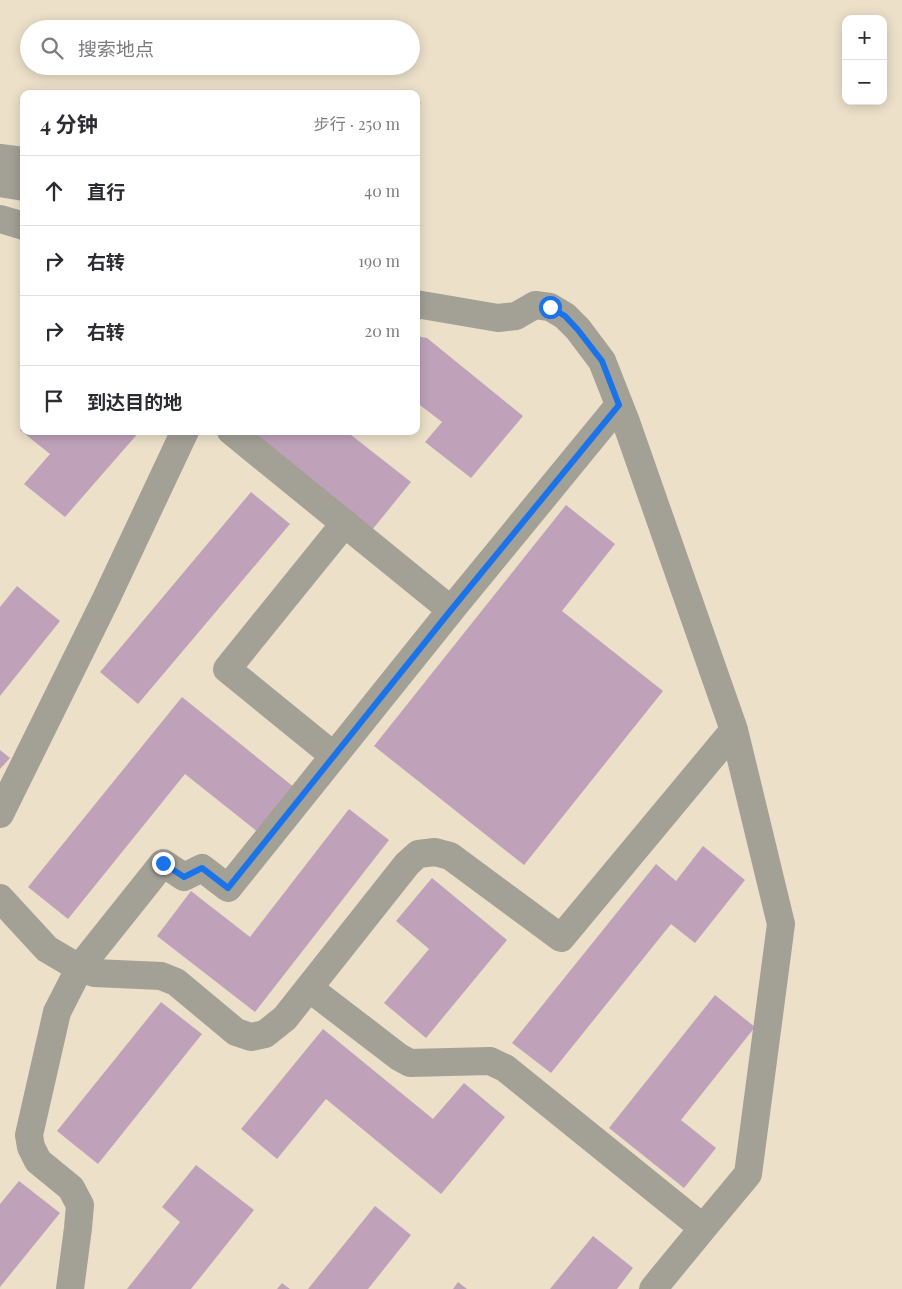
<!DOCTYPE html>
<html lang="zh">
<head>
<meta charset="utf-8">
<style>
	:root { --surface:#fff; --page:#f7f7f7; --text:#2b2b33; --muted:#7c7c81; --line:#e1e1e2 }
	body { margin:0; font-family:"Playfair Display","Noto Sans SC",serif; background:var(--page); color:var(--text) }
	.controls { position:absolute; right:15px; top:15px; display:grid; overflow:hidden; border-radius:10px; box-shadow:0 2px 12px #0003 }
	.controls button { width:45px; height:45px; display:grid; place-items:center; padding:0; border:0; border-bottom:1px solid var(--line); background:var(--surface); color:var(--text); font:25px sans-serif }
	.stop { position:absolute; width:15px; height:15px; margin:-11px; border:4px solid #1a73e8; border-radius:50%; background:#fff }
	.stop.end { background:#1a73e8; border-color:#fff; box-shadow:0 1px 5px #0008 }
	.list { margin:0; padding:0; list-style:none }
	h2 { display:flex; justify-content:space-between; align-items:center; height:65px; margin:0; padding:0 20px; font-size:21px }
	h2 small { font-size:16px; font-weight:400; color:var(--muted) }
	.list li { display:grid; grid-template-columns:32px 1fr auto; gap:15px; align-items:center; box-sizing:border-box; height:70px; padding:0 20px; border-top:1px solid var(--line) }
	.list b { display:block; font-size:19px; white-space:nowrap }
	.list em { font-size:16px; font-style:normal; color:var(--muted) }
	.icon { flex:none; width:28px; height:28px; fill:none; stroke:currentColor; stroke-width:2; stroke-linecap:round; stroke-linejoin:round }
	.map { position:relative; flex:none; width:902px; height:1289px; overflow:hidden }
	.search { position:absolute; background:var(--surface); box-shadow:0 2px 12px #0003; left:20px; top:20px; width:400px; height:55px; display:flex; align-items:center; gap:12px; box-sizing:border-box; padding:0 18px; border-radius:28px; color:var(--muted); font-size:19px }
	.panel { position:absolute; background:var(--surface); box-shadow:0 2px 12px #0003; left:20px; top:90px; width:400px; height:345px; border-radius:10px }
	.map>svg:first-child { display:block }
	.building { fill:#bfa2ba }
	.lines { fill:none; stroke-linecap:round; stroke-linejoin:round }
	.minor { stroke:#a3a096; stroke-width:28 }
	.route { stroke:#1a73e8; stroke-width:6 }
</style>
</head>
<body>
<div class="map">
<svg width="902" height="1289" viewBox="0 0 902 1289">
	<rect width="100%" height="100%" fill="#ece0c9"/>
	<path class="building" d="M416 336 427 338 523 416 471 478 425 442 442 422 416 402Z
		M24 426V431H140L65 517 24 484 50 454 20 430Z
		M248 431H346L411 482 372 530Z
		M251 492 290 524 138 704 100 672Z
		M566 505 615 544 562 611 663 691 524 865 374 746Z
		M17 586 60 621 0 696V607Z
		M182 697 295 788 259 833 185 774 68 919 28 887Z
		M0 750 10 758 0 769Z
		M349 809 389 840 255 1012 157 936 191 891 250 937Z
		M703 846 745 880 695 943 671 924 551 1073 512 1043 656 864 676 881Z
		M432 878 507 940 426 1038 384 1003 429 949 396 921Z
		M715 995 755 1027 681 1120 716 1148 684 1188 609 1128Z
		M161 1002 202 1034 98 1164 57 1131Z
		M323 1029 433 1119 464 1083 505 1117 441 1194 326 1099 277 1159 241 1129Z
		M196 1165 254 1210 191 1289H127L180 1222 162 1207Z
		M19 1181 60 1213 0 1287V1204Z
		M375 1206 411 1235 368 1289H308Z
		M593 1236 633 1268 617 1289H550Z
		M458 1282 467 1289H453Z
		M282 1283 290 1289H277Z"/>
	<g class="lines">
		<path class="minor" d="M0 158 24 161
			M0 183 24 187
			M0 219 24 226
			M416 304 498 318 516 316 535 305 550 307 565 316 578 329 602 361 626 422 734 730 781 924 748 1174 703 1228
			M451 610 619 405
			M334 756 227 669 345 523
			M0 814 106 599 185 431
			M0 898 47 949 69 962 94 973 161 976 176 982 236 1032 251 1037 265 1034 285 1018 407 864 418 854 435 852 450 856 561 938 734 730
			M309 988 399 1057 410 1063 490 1061 505 1068 703 1228 653 1289
			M70 1289 78 1228 80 1205 71 1188 38 1161 31 1147 29 1135 57 1012 80 967 163 863 184 877 202 868 228 888 451 610 231 431"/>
	</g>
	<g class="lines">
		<path class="route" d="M163 863 184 877 202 868 228 888 451 610 619 405 602 361 578 330 565 316 550 307"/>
	</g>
</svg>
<div class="controls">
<button>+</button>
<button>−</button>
</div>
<div class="stop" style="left:550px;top:307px"></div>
<div class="stop end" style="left:163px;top:863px"></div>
<div class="search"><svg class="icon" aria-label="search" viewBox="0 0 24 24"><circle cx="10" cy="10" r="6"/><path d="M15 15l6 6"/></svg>搜索地点</div>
<section class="panel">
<h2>4 分钟<small>步行 · 250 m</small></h2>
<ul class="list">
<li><svg class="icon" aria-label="ahead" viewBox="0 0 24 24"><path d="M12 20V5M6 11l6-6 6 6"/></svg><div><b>直行</b></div><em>40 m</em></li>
<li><svg class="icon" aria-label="right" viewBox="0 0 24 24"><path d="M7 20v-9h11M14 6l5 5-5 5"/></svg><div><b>右转</b></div><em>190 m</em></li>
<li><svg class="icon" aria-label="right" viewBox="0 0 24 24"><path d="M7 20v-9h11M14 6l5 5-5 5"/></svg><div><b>右转</b></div><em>20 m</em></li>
<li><svg class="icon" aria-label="arrive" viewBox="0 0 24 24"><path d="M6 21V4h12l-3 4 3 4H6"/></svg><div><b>到达目的地</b></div></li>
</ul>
</section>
</div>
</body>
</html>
